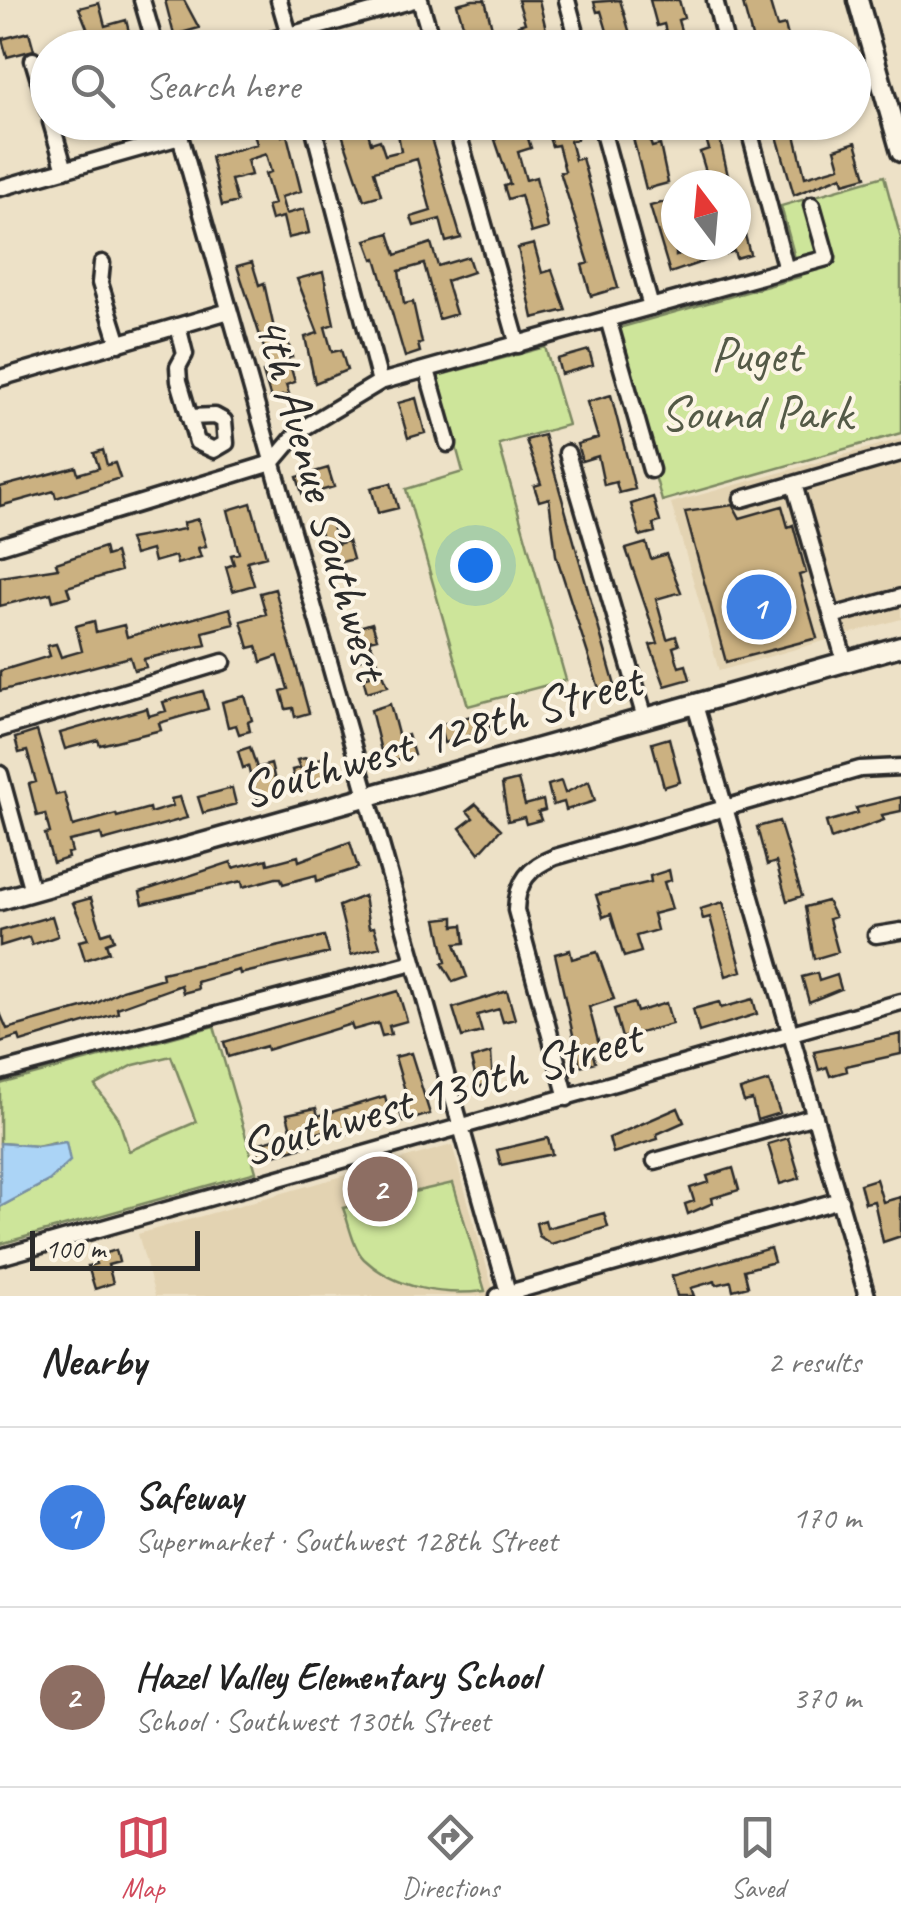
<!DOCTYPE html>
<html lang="en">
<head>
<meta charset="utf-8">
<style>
	:root { --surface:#fff; --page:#f2f2f2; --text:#222; --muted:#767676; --line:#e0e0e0; --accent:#d1495b }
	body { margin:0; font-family:Caveat,sans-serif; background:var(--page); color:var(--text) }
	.compass { position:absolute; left:661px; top:170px; width:90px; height:90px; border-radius:50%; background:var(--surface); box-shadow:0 2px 8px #0004; rotate:344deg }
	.scale { position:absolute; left:30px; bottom:25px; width:170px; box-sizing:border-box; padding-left:10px; border:5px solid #2b2b2b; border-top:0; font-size:28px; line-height:35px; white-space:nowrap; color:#2b2b2b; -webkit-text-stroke:8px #fcf5e5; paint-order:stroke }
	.you { position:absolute; left:475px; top:565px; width:35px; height:35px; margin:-25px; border:8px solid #fff; border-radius:50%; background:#1a73e8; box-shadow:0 0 0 15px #1a73e833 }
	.badge { display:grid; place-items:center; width:65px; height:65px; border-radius:50%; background:var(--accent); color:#fff; font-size:32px; font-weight:700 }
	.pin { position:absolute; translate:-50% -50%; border:5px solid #fff; box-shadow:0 2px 10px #0006 }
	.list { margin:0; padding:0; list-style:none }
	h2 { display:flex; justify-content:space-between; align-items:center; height:130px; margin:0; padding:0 40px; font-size:42px }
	h2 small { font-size:32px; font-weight:400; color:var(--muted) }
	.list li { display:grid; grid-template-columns:65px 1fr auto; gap:30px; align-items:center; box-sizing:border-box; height:180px; padding:0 40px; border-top:2px solid var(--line) }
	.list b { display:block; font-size:38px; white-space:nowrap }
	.list p { margin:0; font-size:32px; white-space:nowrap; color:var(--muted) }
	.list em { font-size:32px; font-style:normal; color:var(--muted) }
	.icon { flex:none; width:55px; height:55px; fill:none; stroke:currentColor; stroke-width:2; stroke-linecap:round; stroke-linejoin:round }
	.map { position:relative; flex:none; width:901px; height:1296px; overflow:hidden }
	.search { position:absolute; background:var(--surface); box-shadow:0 2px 8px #0004; left:30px; right:30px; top:30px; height:110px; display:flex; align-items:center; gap:25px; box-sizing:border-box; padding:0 35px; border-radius:55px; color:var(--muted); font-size:38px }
	.sheet { height:490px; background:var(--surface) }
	nav { display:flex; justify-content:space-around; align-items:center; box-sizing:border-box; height:140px; border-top:2px solid var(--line); background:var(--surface); font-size:28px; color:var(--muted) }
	nav a { display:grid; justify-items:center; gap:5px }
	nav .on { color:var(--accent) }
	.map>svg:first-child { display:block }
	.built { fill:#e3d3b2 }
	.green { fill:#cde59a; stroke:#7c8862; stroke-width:2.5; fill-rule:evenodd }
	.water { fill:#abd4f6; stroke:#7890a5; stroke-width:2.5 }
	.building { fill:#cbb181; stroke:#2b2b2b; stroke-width:2.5 }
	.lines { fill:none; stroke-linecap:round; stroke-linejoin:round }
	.minor-casing { stroke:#2b2b2b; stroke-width:21 }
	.major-casing { stroke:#2b2b2b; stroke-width:25 }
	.minor { stroke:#fcf5e5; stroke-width:14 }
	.major { stroke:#fcf5e5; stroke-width:18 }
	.labels { text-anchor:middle; stroke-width:8; stroke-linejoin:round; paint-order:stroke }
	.park-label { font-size:50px; fill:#545a47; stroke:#fcf5e5 }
	.street-label { font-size:50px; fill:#2b2b2b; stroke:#fcf5e5 }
</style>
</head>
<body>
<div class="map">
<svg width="901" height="1296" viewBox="0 0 901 1296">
	<rect width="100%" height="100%" fill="#ede1c7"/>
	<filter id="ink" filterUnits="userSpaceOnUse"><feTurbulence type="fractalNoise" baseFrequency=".01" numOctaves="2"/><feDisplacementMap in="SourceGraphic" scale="20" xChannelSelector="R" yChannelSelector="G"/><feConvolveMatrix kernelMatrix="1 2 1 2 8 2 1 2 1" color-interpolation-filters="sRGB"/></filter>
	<g filter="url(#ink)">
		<path class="built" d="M901 439V619L719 671 671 503Z
			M452 1145 495 1296H155L138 1234Z"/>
		<path class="green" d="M884 176 901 239V433L662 501 615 329 800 277 781 206Z
			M545 347 568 425 499 444 566 680 468 706 406 489 463 472 437 376Z
			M214 1026 256 1172 0 1244V1207L50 1180 54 1142 37 1146 0 1143V1084ZM171 1056 196 1122 129 1151 118 1117 95 1086 134 1065Z
			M453 1183 485 1291C443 1296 396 1289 364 1259 353 1248 349 1223 343 1208Z"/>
		<path class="water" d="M66 1142 70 1161 50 1180 0 1207V1143L37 1146Z"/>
		<path class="building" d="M165 0H184L199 28 174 35Z
			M473 0H485L497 48H470L457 4Z
			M518 0H539L548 38 537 41 539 48H525L518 25 525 23Z
			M620 0 631 37 636 36 639 48H612L601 11 597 12 594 2Z
			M650 0H679L684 18 678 20 686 48H670L664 24 657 26Z
			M742 0H769L777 27 785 25 791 48H755Z
			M99 3 105 26 126 20 133 48H95L79 8Z
			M29 32 34 50 7 57 2 39Z
			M279 122 282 136 287 135 301 191 281 197 286 214 304 209 309 233 288 238 283 217 271 220 267 206 274 204 265 174 271 172 266 154 247 160 251 175 231 180 237 202 222 206 211 157 257 144 252 128Z
			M338 122H365L371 143 380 140 385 155 401 151 396 122H426L461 238 446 242 440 219 414 226 411 217 431 211 417 159 374 171 381 195 364 200Z
			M500 122H517L520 134 526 132 531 148 518 152 526 180 536 177 548 228 531 233 521 195 508 199 504 186 510 184 490 125Z
			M629 122H643L652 147 660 145 668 183 646 189Z
			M701 122H716L730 185H710L700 152 709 149Z
			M773 122H792L805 177 840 167 835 149 856 142 866 177 844 183 842 176 794 195Z
			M573 124 577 139 570 141 575 160 582 158 618 288 591 296 582 265 589 263 560 172 565 171 558 145 552 146 547 132Z
			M676 199V256L709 245H736L739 213 750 254 736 258 734 251 670 273 650 206Z
			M389 233 396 255 431 243 438 266 468 257 473 272 446 281 456 314 439 319 424 264 399 271 404 304 413 302 422 343 418 344 420 352 405 357 376 258 373 259 366 240Z
			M534 244 542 273 552 270 566 310 533 318 518 248Z
			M252 262 259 285 264 283 275 333 285 331 292 357 288 358 295 382 286 385 289 394 271 399 263 372 271 369 237 266Z
			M323 272 334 324 325 327 332 352 341 350 347 370 315 383 305 337 318 333 297 279Z
			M589 350 593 365 561 374 557 359Z
			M611 395 635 489 619 493 616 482 604 485 598 456 582 461 577 444 598 438 587 402Z
			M416 398 425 433 408 438 398 403Z
			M544 435 617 693 602 698 556 555 549 498 539 501 534 486 541 484 526 440Z
			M103 450 107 465 115 463 120 478 56 498 54 491 0 506V487L76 467 78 474 99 468 94 453Z
			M328 468 334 487 303 496 297 477Z
			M391 483 398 508 378 513 371 488Z
			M653 497 660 522 653 524 655 532 640 536 631 504Z
			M251 503 266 556 247 561 254 585 233 591 226 567 234 564 231 555 239 553 228 510Z
			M733 505 740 518 782 506 788 527 793 525 806 573 799 575 817 638 726 662 685 512Z
			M198 519 206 546 198 548 201 557 177 564 175 556 154 562 151 550 134 555 129 539 184 529 183 523Z
			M330 519 337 544 348 541 353 559 331 565 317 523Z
			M646 543 651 559 666 554 681 592 656 599 667 639 676 636 679 645 673 647 679 667 686 665 690 679 665 686 650 645 658 643 626 549Z
			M104 547 106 556 115 553 120 571 67 587 70 596 53 601 51 593 0 606V577L58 568 56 563Z
			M275 589 309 713 295 717 293 708 286 709 281 691 288 689 278 656 261 662 257 646 249 648 241 621 266 614 260 593Z
			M230 608 234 624 203 632 206 645 144 659 146 667 134 670 130 657 0 691V671L50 656 47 646 56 644 61 657 82 651 76 626 94 621 96 632 124 625 127 637Z
			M372 623 377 638 369 640 388 686 367 692 363 678 370 676 366 658 358 660 349 630Z
			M203 691 208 709 159 723 161 730 100 745 98 740 65 749 60 733 147 708 149 716 166 711 163 702Z
			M245 696 252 720 248 722 250 731 239 734 236 725 228 727 222 702Z
			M390 704 399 738 408 735 414 755 384 763 371 710Z
			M485 712 491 730 444 743 439 725Z
			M37 731 56 795 64 793 73 826 116 814 117 817 149 808 150 813 173 806 171 799 180 797 187 818 103 841 101 834 69 841 72 852 67 853 68 858 53 863 45 834 50 833 45 814 37 816 29 784 36 782 27 751 19 753 15 738Z
			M669 738 680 782 664 787 652 743Z
			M250 747 257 768 271 764 278 793 256 799 248 766 243 768 238 751Z
			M306 758 307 762 322 758 328 778 296 787 292 770 300 768 297 760Z
			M518 780 525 805 543 800 545 810 538 812 541 820 526 824 524 817 508 821 502 784Z
			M561 781 565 793 589 781 595 801 566 810 564 802 553 805 548 785Z
			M232 788 236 804 203 813 198 797Z
			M901 797V811L882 815 884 820 831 839 826 822 858 813 856 808Z
			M476 804 501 829 479 853 460 828 473 818 467 811Z
			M779 821 802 896 787 901 776 862 767 865 757 827Z
			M350 842 358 868 317 881 316 875 283 884 281 878H276L243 887 242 881 143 904 140 892 231 862 233 868 267 859 268 864 298 856 299 861Z
			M669 870 671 880 664 882 672 909 653 914 657 930 636 936 641 952 624 957 611 914 603 917 596 895 651 882 650 876Z
			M364 896 369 928 374 927 380 947 351 955 339 906Z
			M91 898 102 934 111 931 114 940 106 943 109 952 85 960 79 941 88 939 73 903Z
			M827 901 835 917 829 919 838 952 814 959 805 907Z
			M723 902 742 971 726 976 710 917 703 919 700 909Z
			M52 916 58 936 32 945 29 937 0 946V931Z
			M454 917V926L463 925 465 943 455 944 467 977 453 982 442 963 446 962 437 919Z
			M324 936 329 953 240 974 239 970 197 982 198 989 183 993 181 985 117 1008 118 1013 21 1042 19 1036 0 1042V1013L7 1029 93 1005 122 990 163 978 162 973Z
			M570 950 572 959 597 952 614 999 589 1007 599 1045 591 1047 595 1062 580 1066 555 954Z
			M817 973 819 981 837 975 841 989 809 1002 802 977Z
			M398 991 407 1021 389 1026 391 1034 382 1036 378 1023 353 1030 351 1024 267 1050 266 1046 228 1057 224 1042Z
			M507 991 515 1019 503 1022 499 1009 477 1015 482 1032 462 1037 453 1008Z
			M753 999 757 1014 699 1032 693 1009 719 1002 721 1008Z
			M634 1003 637 1012 666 1003 672 1024 622 1038 614 1009Z
			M901 1034V1054L846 1066 847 1071 830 1076 827 1067 819 1070 814 1052Z
			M411 1053 430 1114 403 1122 398 1105 407 1102 406 1094 395 1057Z
			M491 1053 493 1083 478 1087 471 1059Z
			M769 1081 780 1113 757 1120 752 1100 744 1102 740 1090Z
			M385 1096 390 1115 362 1124 364 1129 333 1137 331 1129 311 1135 313 1144 260 1159 256 1144 292 1134 287 1114 316 1108 318 1116Z
			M678 1108 684 1122 657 1134 658 1139 613 1153 609 1138Z
			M548 1138 552 1154 501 1165 497 1150Z
			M788 1138 800 1178 780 1184 768 1144Z
			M733 1168 739 1190 712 1198 713 1203 688 1214 685 1204 694 1201 690 1188 709 1182 707 1176Z
			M876 1179 883 1202 901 1197V1236L883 1242 874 1201 865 1203 860 1184Z
			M604 1213 608 1227 551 1244 539 1236 536 1223 545 1220 547 1228Z
			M770 1248 774 1262 744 1270 748 1286 733 1290 731 1281 716 1285 715 1281 691 1288 694 1296H677L672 1276Z
			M116 1250 119 1262 108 1265 113 1283 95 1289 88 1266 96 1264 93 1257Z"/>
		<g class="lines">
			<defs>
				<path id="minor" d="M142 0 156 48
					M279 0 293 48
					M420 0 434 48
					M567 0 580 48
					M715 0 727 48
					M243 48 414 0
					M33 60 48 110
					M51 122 65 170
					M176 122 509 1296
					M312 122 380 382
					M455 122 518 345
					M600 122 651 307
					M747 122 786 270
					M0 188 180 137
					M102 263 100 283 119 344
					M608 319 651 470
					M178 326 185 354 178 367 179 381 197 442 214 450 226 443 224 421 215 416 189 417
					M427 370 448 444
					M0 378 229 311
					M567 453 645 718
					M742 499 794 484
					M0 546 272 463 300 430 380 382 827 258 812 205
					M832 616 901 597
					M845 662 794 484 901 453
					M695 705 867 1296
					M0 729 223 662
					M0 774 32 891
					M876 935 901 931
					M0 1072 413 963
					M567 1098 516 910C517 882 529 867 555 857L860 769 901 767
					M655 1161 815 1116
					M0 1257 901 1002
					M498 1296 840 1200"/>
				<path id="major" d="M858 0 901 152
					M0 900 901 646"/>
			</defs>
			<use href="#minor" class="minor-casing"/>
			<use href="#major" class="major-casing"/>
			<use href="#minor" class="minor"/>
			<use href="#major" class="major"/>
		</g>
	</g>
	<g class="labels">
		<g class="park-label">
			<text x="756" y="371">Puget<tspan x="756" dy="58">Sound Park</tspan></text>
		</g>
		<g class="street-label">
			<text transform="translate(323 497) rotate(74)" y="18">4th Avenue Southwest</text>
			<text transform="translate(440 734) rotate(-16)" y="18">Southwest 128th Street</text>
			<text transform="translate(440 1091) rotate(-16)" y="18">Southwest 130th Street</text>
		</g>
	</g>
</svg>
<svg class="compass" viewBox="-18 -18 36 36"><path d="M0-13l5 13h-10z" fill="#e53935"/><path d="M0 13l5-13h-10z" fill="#767676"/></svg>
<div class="scale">100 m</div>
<div class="you"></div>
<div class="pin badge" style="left:759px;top:607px;background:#3f7fe0">1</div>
<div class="pin badge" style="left:380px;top:1189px;background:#8d6e63">2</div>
<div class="search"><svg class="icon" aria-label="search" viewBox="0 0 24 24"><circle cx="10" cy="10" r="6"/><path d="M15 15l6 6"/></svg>Search here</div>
</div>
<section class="sheet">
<h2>Nearby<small>2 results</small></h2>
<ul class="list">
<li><span class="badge" style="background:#3f7fe0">1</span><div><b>Safeway</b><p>Supermarket · Southwest 128th Street</p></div><em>170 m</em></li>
<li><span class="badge" style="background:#8d6e63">2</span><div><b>Hazel Valley Elementary School</b><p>School · Southwest 130th Street</p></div><em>370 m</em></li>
</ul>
</section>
<nav>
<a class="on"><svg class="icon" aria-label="map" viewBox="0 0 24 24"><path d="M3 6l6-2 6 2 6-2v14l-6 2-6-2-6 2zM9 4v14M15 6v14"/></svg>Map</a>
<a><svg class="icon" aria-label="directions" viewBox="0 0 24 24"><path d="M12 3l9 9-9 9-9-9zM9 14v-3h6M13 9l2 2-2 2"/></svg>Directions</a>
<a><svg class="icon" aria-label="saved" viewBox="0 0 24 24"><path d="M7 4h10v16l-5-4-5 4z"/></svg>Saved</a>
</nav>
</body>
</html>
